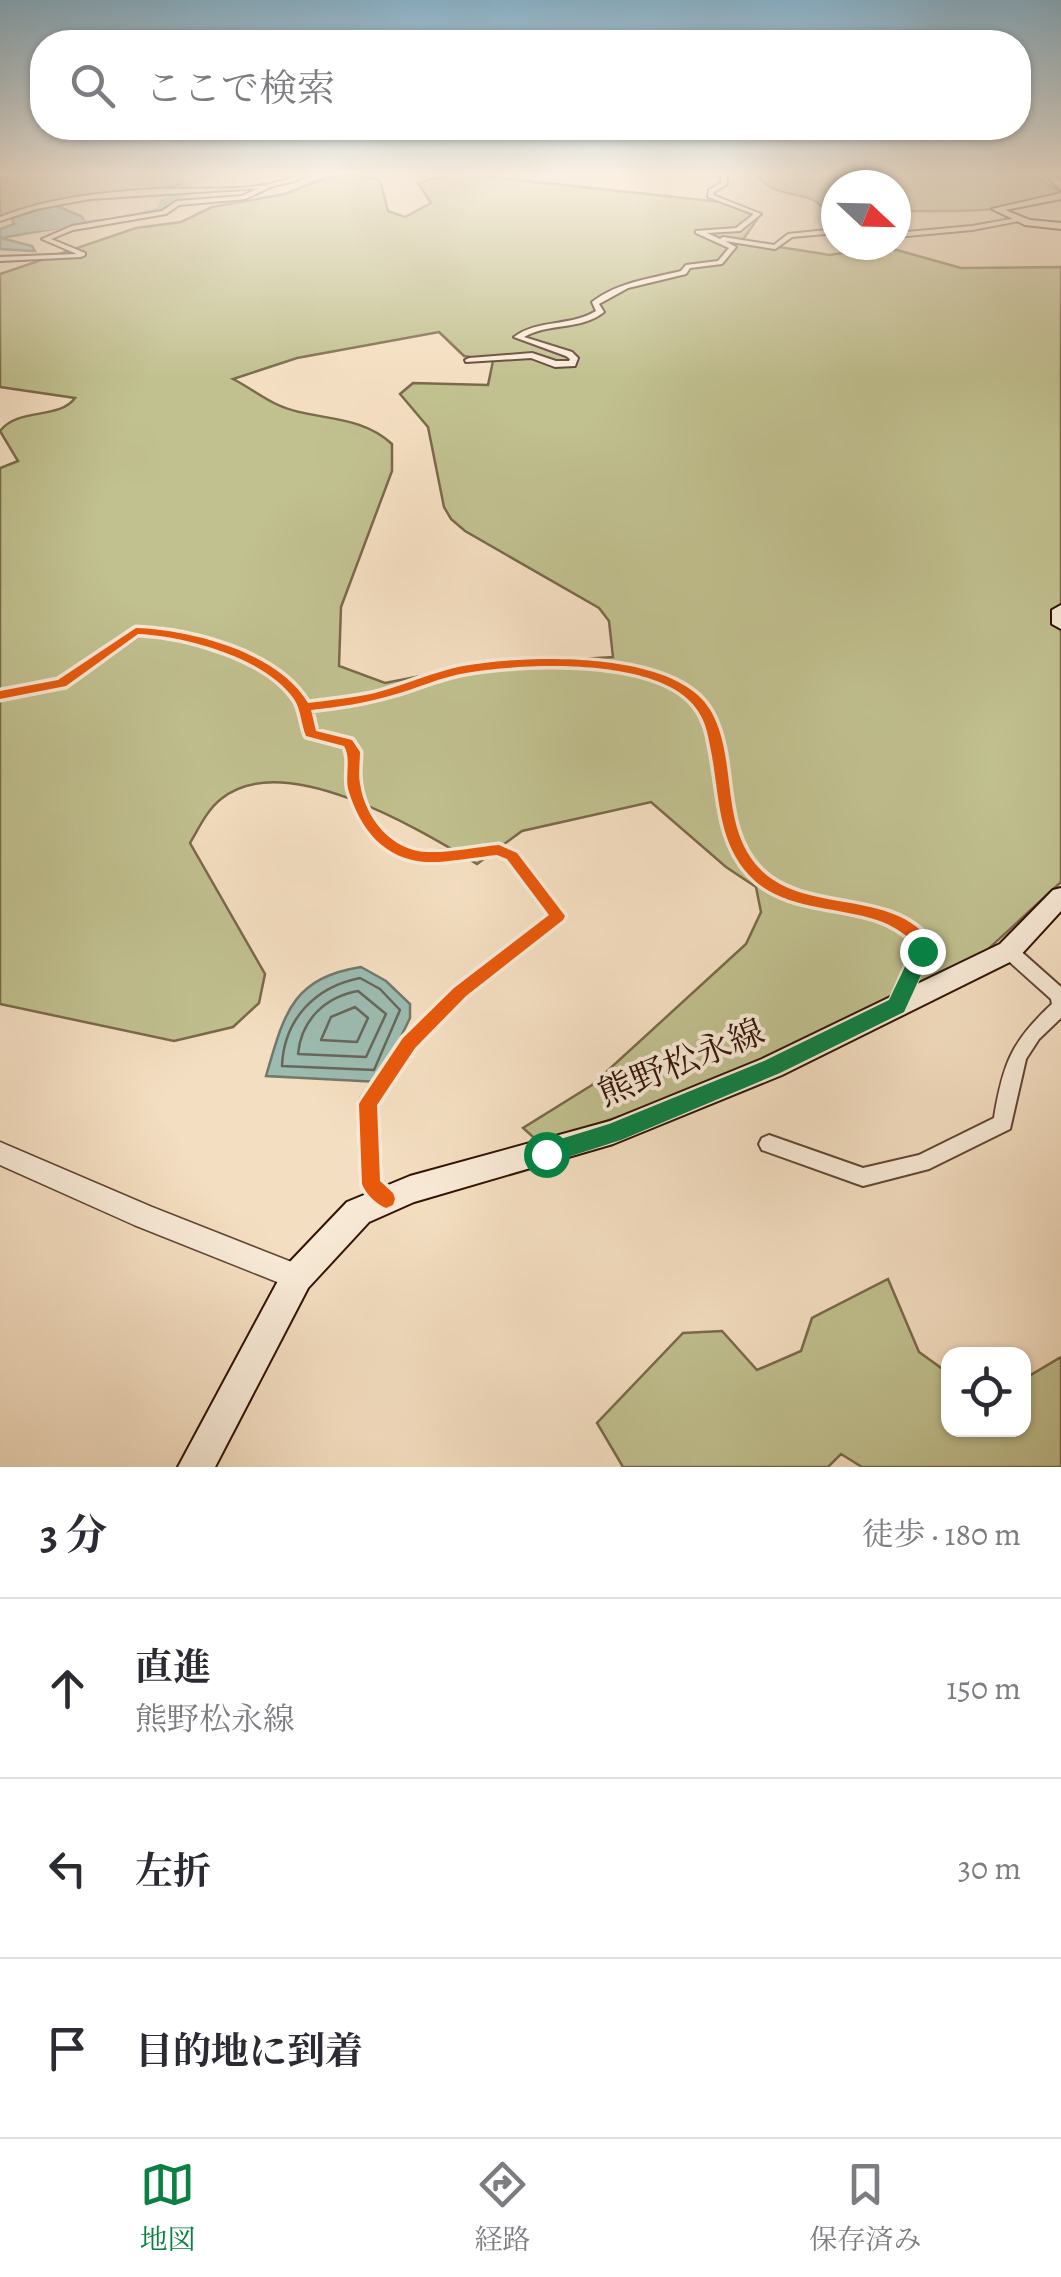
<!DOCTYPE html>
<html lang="ja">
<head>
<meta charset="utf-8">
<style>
	:root { --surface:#fff; --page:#f2f2f3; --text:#2b2b33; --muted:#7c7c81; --line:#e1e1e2; --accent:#0b8043 }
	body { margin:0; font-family:Alegreya,"Noto Serif JP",serif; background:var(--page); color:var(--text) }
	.controls { position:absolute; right:30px; bottom:30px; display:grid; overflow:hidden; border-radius:20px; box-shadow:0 2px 8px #0004 }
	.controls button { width:90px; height:90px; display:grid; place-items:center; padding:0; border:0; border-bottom:2px solid var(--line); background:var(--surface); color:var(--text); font:50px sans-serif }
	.compass { position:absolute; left:821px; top:170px; width:90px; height:90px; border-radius:50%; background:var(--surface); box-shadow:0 2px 8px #0004; rotate:112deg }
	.stop { position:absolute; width:30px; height:30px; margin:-22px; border:8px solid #0b8043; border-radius:50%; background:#fff }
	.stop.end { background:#0b8043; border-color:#fff; box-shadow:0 2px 10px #0008 }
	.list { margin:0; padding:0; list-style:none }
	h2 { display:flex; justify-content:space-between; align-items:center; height:130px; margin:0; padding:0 40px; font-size:42px }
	h2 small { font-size:32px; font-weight:400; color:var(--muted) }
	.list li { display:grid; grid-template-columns:65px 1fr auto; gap:30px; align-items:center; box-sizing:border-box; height:180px; padding:0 40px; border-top:2px solid var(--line) }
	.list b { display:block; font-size:38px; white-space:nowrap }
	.list p { margin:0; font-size:32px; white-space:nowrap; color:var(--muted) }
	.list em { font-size:32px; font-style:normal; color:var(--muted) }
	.icon { flex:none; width:55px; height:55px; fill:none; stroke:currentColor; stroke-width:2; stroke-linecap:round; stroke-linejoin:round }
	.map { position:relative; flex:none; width:1061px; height:1467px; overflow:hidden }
	.search { position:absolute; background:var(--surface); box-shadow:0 2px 8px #0004; left:30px; right:30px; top:30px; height:110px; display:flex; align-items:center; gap:25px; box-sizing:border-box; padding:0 35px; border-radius:40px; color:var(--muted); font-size:38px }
	.sheet { height:670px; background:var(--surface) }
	nav { display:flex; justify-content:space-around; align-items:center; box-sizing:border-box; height:140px; border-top:2px solid var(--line); background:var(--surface); font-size:28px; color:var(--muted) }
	nav a { display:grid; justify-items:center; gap:5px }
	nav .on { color:var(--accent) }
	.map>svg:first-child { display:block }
	.green { fill:#c1c08f; stroke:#7a694a; stroke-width:2.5; fill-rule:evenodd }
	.water { fill:#9cbcb1; stroke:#72786c; stroke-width:2.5 }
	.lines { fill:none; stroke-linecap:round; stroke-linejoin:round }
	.shore { stroke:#67675b; stroke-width:2.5 }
	.river { fill:#9cbcb1; fill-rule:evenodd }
	.minor-casing { stroke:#624534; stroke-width:4 }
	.tertiary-casing { stroke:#624534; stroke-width:3 }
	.secondary-casing { stroke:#321205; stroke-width:4 }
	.minor { fill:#f8ead7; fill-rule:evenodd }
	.tertiary { fill:#f8ead7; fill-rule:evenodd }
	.secondary { fill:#f8ead7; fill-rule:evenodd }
	.cycleway-casing { stroke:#f8ead7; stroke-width:7 }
	.cycleway { fill:#e8590c; fill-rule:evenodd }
	.route { fill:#0b8043 }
	.labels { text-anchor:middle; stroke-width:8; stroke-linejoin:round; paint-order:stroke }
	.near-street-label { font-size:35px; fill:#321205; stroke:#f8ead7 }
</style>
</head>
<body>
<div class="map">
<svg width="1061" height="1467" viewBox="0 0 1061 1467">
	<rect width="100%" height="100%" fill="#f4dec1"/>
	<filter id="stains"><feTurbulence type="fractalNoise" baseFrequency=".002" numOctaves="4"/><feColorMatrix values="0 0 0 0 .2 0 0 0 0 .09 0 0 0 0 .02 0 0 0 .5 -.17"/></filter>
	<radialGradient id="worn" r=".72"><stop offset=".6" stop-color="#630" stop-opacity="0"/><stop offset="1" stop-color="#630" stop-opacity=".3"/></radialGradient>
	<path class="green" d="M0 172H229C155 197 74 190 0 216Z
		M751 172H1030L1059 192C1012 216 948 210 896 211V185H836V211C817 209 822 202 808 198 778 190 777 194 751 172Z
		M454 173 730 203 758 218 742 241 830 255 870 248 897 250 961 268 1061 267V882L972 964 720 1081 541 1144 523 1128 592 1085 746 944 761 912 756 887 726 867 651 802 522 831 477 864C420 830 284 747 221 799 207 810 199 828 190 843L265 974 259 1003 233 1027 174 1041 0 1004V468L18 461 0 431C19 407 59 420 75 398L0 387V274L136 228 181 222 212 207 285 194 327 177 351 174 380 180 388 211 405 217 431 203 418 183ZM439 332 464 356 493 361 488 385 413 383 400 394 428 427 444 507 451 519 465 531 599 608 609 621 613 657 472 666 385 683 339 666 341 607 392 471V444C358 412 311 422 274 403 260 396 247 386 233 379L297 358Z
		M888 1279 919 1352 948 1373V1430H1024V1379L1061 1357V1467H862L841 1454 828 1467H623L597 1423 683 1333 722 1331 757 1370 801 1351 812 1318Z"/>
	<path class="water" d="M54 205 81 216 86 223 1 238 32 246 35 251 0 249V229L14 224 12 218Z
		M361 967 386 981 410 1004V1018L379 1082 266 1076C284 1015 291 978 361 967Z"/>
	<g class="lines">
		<path class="shore" d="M360 978 380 989 400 1010 374 1070 282 1066C284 1019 315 987 360 978Z
			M358 991 386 1014 366 1057 298 1054C301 1020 325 997 358 991Z
			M355 1007 368 1018 357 1042 321 1040 331 1017Z"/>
		<path class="river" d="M217 172H230L189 187 184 198 168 203 165 212 128 220 123 217 157 208 161 199 177 194 182 183Z
			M97 219 101 224 9 234 4 231Z"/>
		<defs>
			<path id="minor" d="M303 172H309L295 181 273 186 245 199 179 205 166 214 73 230 51 239 85 253V255L81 257 0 261V257L77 254 42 239 72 226 162 211 177 201 242 196 259 188 90 199 36 209 0 221V217C51 197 105 192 159 189 205 187 261 195 303 172Z
				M721 172H727V184L714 192 713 195 761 214 740 231 707 233 720 239 723 237 774 245 788 234 836 229V233L792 237 775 249 725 241 736 247 722 264 690 268 686 274 628 288 599 304 604 312C580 331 550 322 524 337L572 352 578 358 575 366 555 367 531 358 466 362 465 360 469 358 532 353 556 361H569L570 359 566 356 514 337C538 319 570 327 596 311L592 302C618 282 650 279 681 271L686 265 718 261 729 248 696 233V231L736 228 754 214 708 197 709 190 721 183Z
				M1017 218 1019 221 972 230 896 237V233L972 226Z
				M136 627C192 629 278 651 308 702 331 700 354 698 376 692 405 684 433 672 463 666 524 654 679 649 712 713 738 762 719 828 761 870 807 915 893 887 932 942L906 1006 903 1011 897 1013 891 1011 888 1006 915 944C903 934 891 925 876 920 835 906 781 910 749 876 715 839 719 792 710 747 707 735 704 721 698 711 663 657 523 663 467 673 442 678 418 688 394 695 367 703 339 707 311 710L316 730 353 740 361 752C361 762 359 774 360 784 366 817 392 850 428 851 451 852 476 847 499 845L517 852 566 916 564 920 466 997 415 1048 378 1105 381 1180 393 1192 396 1199 393 1206 386 1208C375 1204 366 1195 361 1184L358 1104 361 1098 403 1038 454 987 548 915 507 860 497 856C475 858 447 864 426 862 384 859 360 830 349 792 344 777 351 760 343 746L305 736C300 724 300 710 293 699 266 659 185 636 139 635L67 686 0 699V691L58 680Z
				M1009 945 1015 946 1061 987V1018L1039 1039 1026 1059 1010 1129 929 1169 863 1186 762 1150 759 1144 762 1138 769 1135 863 1168 919 1155 994 1118C1003 1064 1011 1042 1052 1004L1051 999 1003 956 1001 951 1003 946Z"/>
			<path id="tertiary" d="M0 1142 152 1207 307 1268 311 1277 307 1286 297 1290 134 1225 0 1165Z"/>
			<path id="secondary" d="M1042 172H1050L1061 182V190Z
				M1061 193V199L1005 210 1030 220 1061 223V229L1025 225 992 209Z
				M1061 605V629L1052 624V610Z
				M1061 888V911L1018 958 782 1075 613 1144 414 1202 369 1222 308 1288 215 1467H178L286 1266 347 1202 410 1176 610 1121 762 1059 1000 944 1053 890Z"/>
		</defs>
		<use href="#minor" class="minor-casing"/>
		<use href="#tertiary" class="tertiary-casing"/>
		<use href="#secondary" class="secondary-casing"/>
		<use href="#minor" class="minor"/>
		<use href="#tertiary" class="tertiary"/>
		<use href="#secondary" class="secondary"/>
		<defs>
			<path id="cycleway" d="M136 628C191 630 278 652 308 703 331 700 353 698 375 693 405 685 433 672 463 666 524 655 679 649 712 713 738 762 719 828 761 870 807 915 891 888 932 942L905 1006 903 1011 897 1012 891 1011 889 1006 916 944C904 933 892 925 877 920 836 906 781 910 749 875 716 839 720 792 710 746 708 734 705 721 698 711 663 656 523 663 466 673 441 677 418 688 393 695 366 703 339 707 311 710L316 731 352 740 360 752C360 762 358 774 360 784 365 818 392 851 427 852 451 853 476 847 499 845L517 853 565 916 563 920 466 996 415 1048 377 1105 380 1181 393 1193 395 1199 393 1205 386 1208C376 1204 366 1194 362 1184L359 1104 362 1099 403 1038 454 988 549 915 507 859 497 855C476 857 446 863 426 862 384 859 361 830 349 792 344 777 352 759 344 746L306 736C301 724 301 709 294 699 266 658 185 636 138 634L66 686 0 699V691L58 680Z"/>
		</defs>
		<use href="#cycleway" class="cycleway-casing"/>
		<use href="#cycleway" class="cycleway"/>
	</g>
	<linearGradient id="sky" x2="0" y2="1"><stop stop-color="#89b7d2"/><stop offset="0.46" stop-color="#faf0e3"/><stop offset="1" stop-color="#faf0e3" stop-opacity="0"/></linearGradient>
	<rect width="1061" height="377" fill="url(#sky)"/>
	<path class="route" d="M922 944 932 951 904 1012 780 1073 621 1140 546 1164 538 1161 535 1154 538 1146 609 1124 764 1061 889 1000 915 946Z"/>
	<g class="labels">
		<g class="near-street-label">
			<text transform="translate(681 1062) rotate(-22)" y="12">熊野松永線</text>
		</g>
	</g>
	<rect width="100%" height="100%" filter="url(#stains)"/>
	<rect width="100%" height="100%" fill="url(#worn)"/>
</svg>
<div class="controls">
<button><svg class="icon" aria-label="locate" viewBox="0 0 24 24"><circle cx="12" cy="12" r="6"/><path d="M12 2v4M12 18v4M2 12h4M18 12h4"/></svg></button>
</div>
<svg class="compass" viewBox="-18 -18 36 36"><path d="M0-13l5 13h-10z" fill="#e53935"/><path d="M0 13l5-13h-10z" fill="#7c7c81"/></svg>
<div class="stop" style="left:546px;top:1154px"></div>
<div class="stop end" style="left:922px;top:951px"></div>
<div class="search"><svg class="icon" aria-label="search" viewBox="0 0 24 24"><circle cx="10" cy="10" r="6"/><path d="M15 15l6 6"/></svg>ここで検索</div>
</div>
<section class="sheet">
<h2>3 分<small>徒歩 · 180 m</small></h2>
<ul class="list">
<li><svg class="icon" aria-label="ahead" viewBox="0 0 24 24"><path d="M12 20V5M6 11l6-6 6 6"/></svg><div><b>直進</b><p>熊野松永線</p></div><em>150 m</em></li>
<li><svg class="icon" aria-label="left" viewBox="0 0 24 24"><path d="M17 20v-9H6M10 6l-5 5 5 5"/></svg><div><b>左折</b></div><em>30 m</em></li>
<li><svg class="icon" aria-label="arrive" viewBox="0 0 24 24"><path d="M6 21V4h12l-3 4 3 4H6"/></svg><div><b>目的地に到着</b></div></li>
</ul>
</section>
<nav>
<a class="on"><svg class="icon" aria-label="map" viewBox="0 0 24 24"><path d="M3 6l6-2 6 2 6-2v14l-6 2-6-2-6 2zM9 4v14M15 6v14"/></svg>地図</a>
<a><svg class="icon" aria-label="directions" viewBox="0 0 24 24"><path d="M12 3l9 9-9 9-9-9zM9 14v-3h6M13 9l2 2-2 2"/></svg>経路</a>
<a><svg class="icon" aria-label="saved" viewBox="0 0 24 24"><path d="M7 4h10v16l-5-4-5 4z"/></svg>保存済み</a>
</nav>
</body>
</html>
